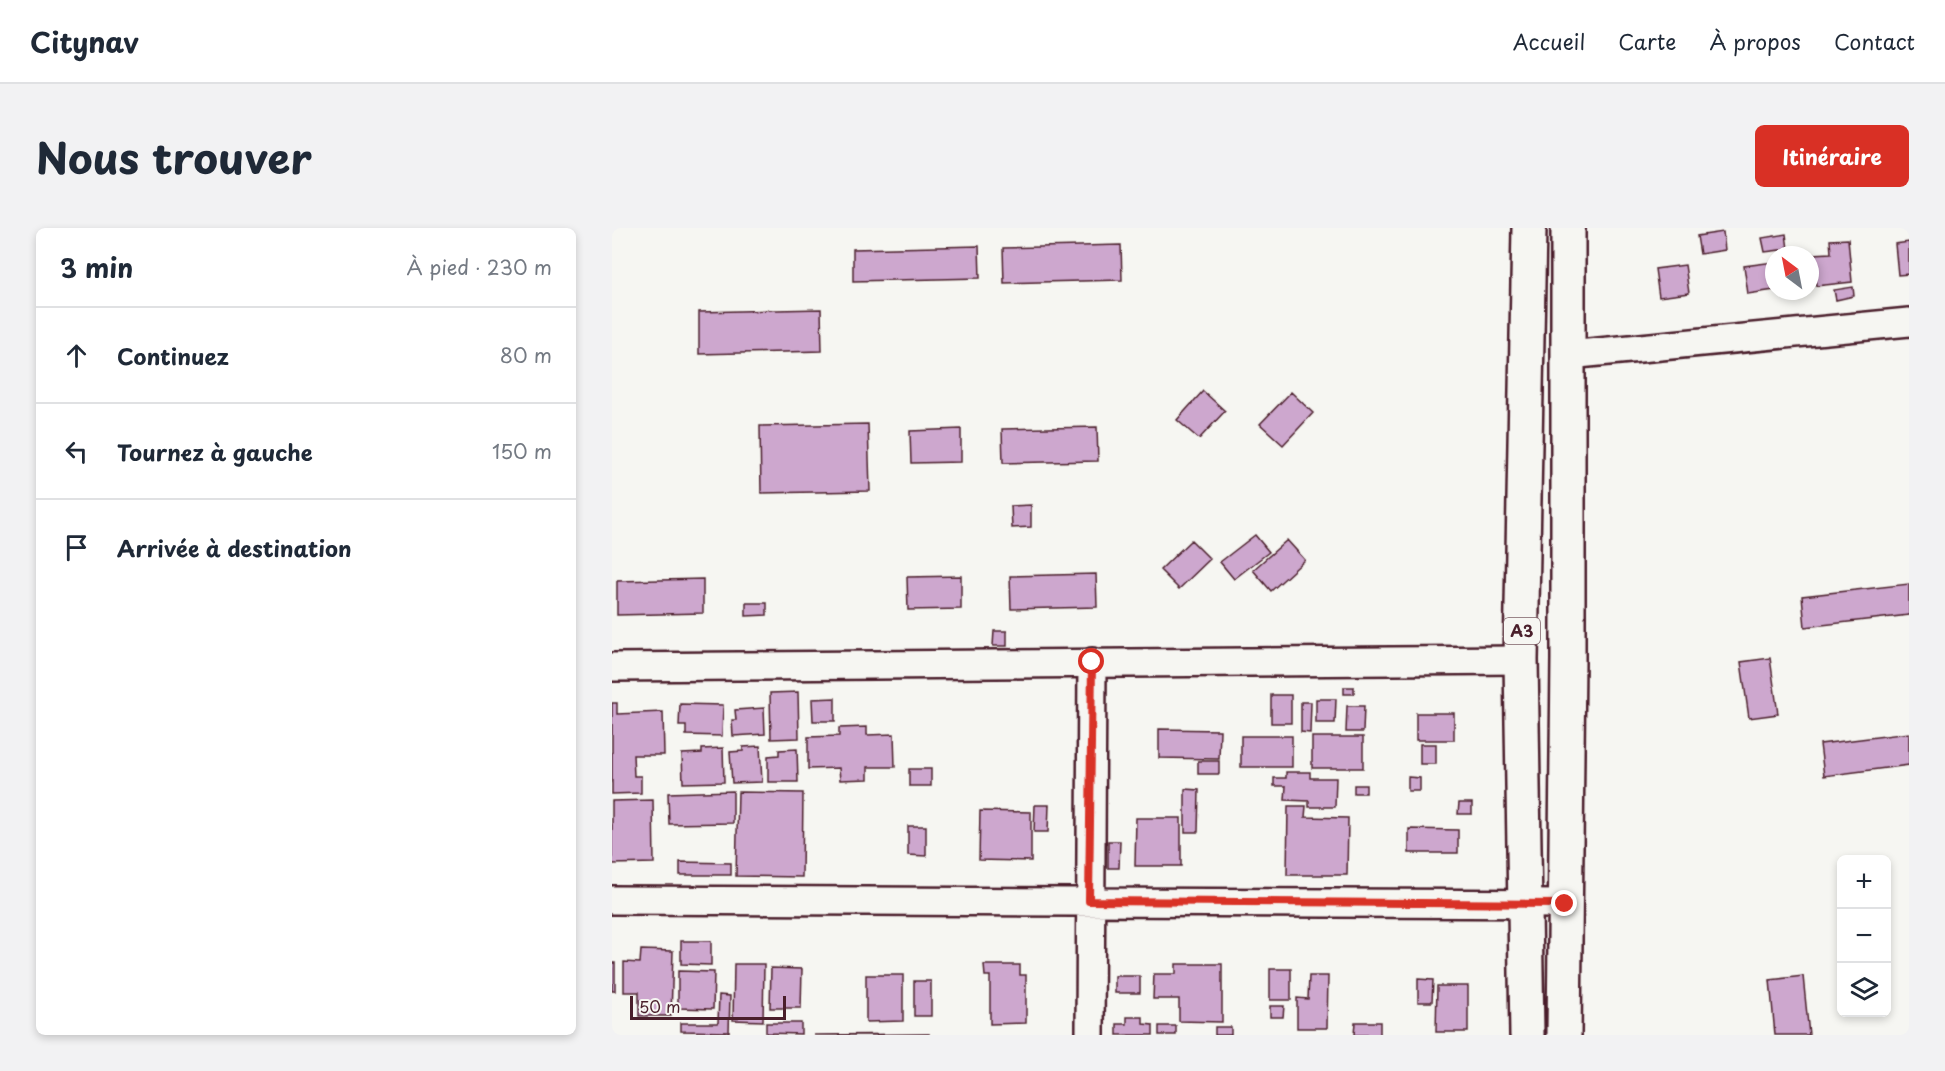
<!DOCTYPE html>
<html lang="fr">
<head>
<meta charset="utf-8">
<style>
	:root { --surface:#fff; --page:#f2f2f3; --text:#1f2937; --muted:#747a83; --line:#e0e1e3; --accent:#d93025 }
	body { margin:0; font-family:"Playpen Sans",sans-serif; background:var(--page); color:var(--text) }
	.controls { position:absolute; right:18px; bottom:18px; display:grid; overflow:hidden; border-radius:9px; box-shadow:0 3px 9px #0003 }
	.controls button { width:54px; height:54px; display:grid; place-items:center; padding:0; border:0; border-bottom:2px solid var(--line); background:var(--surface); color:var(--text); font:30px sans-serif }
	.compass { position:absolute; left:1153px; top:18px; width:54px; height:54px; border-radius:50%; background:var(--surface); box-shadow:0 3px 9px #0003; rotate:328deg }
	.scale { position:absolute; left:18px; bottom:15px; width:156px; box-sizing:border-box; padding-left:6px; border:3px solid #4a1f2b; border-top:0; font-size:16px; line-height:21px; white-space:nowrap; color:#4a1f2b; -webkit-text-stroke:4px #f6f6f2; paint-order:stroke }
	.stop { position:absolute; width:18px; height:18px; margin:-14px; border:4px solid #d93025; border-radius:50%; background:#fff }
	.stop.end { background:#d93025; border-color:#fff; box-shadow:0 2px 6px #0008 }
	.list { margin:0; padding:0; list-style:none }
	h2 { display:flex; justify-content:space-between; align-items:center; height:78px; margin:0; padding:0 24px; font-size:26px }
	h2 small { font-size:20px; font-weight:400; color:var(--muted) }
	.list li { display:grid; grid-template-columns:39px 1fr auto; gap:18px; align-items:center; box-sizing:border-box; height:96px; padding:0 24px; border-top:2px solid var(--line) }
	.list b { display:block; font-size:22px; white-space:nowrap }
	.list em { font-size:20px; font-style:normal; color:var(--muted) }
	.icon { flex:none; width:33px; height:33px; fill:none; stroke:currentColor; stroke-width:2; stroke-linecap:round; stroke-linejoin:round }
	.map { position:relative; flex:none; width:1297px; height:807px; overflow:hidden; border-radius:9px }
	header { display:flex; align-items:center; gap:36px; box-sizing:border-box; height:84px; padding:0 30px; background:var(--surface); border-bottom:2px solid var(--line) }
	header strong { font-size:28px }
	nav { display:flex; gap:33px; margin-inline-start:auto; font-size:21px }
	.intro { display:flex; align-items:center; justify-content:space-between; box-sizing:border-box; height:144px; padding:0 36px }
	h1 { margin:0; font-size:42px }
	.button { padding:15px 27px; border-radius:9px; background:var(--accent); color:#fff; font-size:21px; font-weight:700 }
	main { display:flex; gap:36px; padding:0 36px }
	aside { flex:1; background:var(--surface); border-radius:9px; box-shadow:0 3px 9px #0003 }
	.map>svg:first-child { display:block }
	.building { fill:#cda7ce; stroke:#4a1f2b; stroke-width:1.5 }
	.lines { fill:none; stroke-linecap:round; stroke-linejoin:round }
	.minor-casing { stroke:#4a1f2b; stroke-width:32 }
	.highway-casing { stroke:#4a1f2b; stroke-width:38 }
	.minor { stroke:#f6f6f2; stroke-width:27 }
	.highway { stroke:#f6f6f2; stroke-width:33 }
	.route { stroke:#d93025; stroke-width:8 }
	.labels { text-anchor:middle; stroke-width:4.5; stroke-linejoin:round; paint-order:stroke }
	.shield { fill:#f6f6f2; stroke:#7e6067; stroke-width:1.5 }
	.shield-label { font-size:16px; font-weight:bold; fill:#4a1f2b }
</style>
</head>
<body>
<header>
<strong>Citynav</strong>
<nav><a>Accueil</a><a>Carte</a><a>À propos</a><a>Contact</a></nav>
</header>
<div class="intro"><h1>Nous trouver</h1><a class="button">Itinéraire</a></div>
<main>
<aside>
<h2>3 min<small>À pied · 230 m</small></h2>
<ul class="list">
<li><svg class="icon" aria-label="ahead" viewBox="0 0 24 24"><path d="M12 20V5M6 11l6-6 6 6"/></svg><div><b>Continuez</b></div><em>80 m</em></li>
<li><svg class="icon" aria-label="left" viewBox="0 0 24 24"><path d="M17 20v-9H6M10 6l-5 5 5 5"/></svg><div><b>Tournez à gauche</b></div><em>150 m</em></li>
<li><svg class="icon" aria-label="arrive" viewBox="0 0 24 24"><path d="M6 21V4h12l-3 4 3 4H6"/></svg><div><b>Arrivée à destination</b></div></li>
</ul>
</aside>
<div class="map">
<svg width="1297" height="807" viewBox="0 0 1297 807">
	<rect width="100%" height="100%" fill="#f6f6f2"/>
	<filter id="ink" filterUnits="userSpaceOnUse"><feTurbulence type="fractalNoise" baseFrequency=".0167" numOctaves="2"/><feDisplacementMap in="SourceGraphic" scale="12" xChannelSelector="R" yChannelSelector="G"/><feConvolveMatrix kernelMatrix="1 2 1 2 8 2 1 2 1" color-interpolation-filters="sRGB"/></filter>
	<g filter="url(#ink)">
		<path class="building" d="M1111 4 1113 22 1088 26 1085 8Z
			M1174 6 1176 21 1153 24 1150 10Z
			M1236 11 1240 54 1204 58 1201 26 1219 25 1218 12Z
			M1297 14V46L1286 47 1283 16Z
			M509 17 510 52 392 55 391 20Z
			M367 18 368 50 241 53V21Z
			M1162 34V62L1136 66 1132 38Z
			M1073 37 1077 65 1047 69 1043 41Z
			M1241 59 1242 68 1224 72 1222 62Z
			M209 81 210 123 87 126V84Z
			M591 163 613 183 587 211 565 192Z
			M679 164 701 185 671 217 648 196Z
			M256 196 258 263 149 265 148 198Z
			M485 199 486 233 391 235 390 201Z
			M349 201V234L299 235 298 203Z
			M419 277V299L400 300 399 278Z
			M643 307 657 324 622 351 608 334Z
			M579 312 598 331 567 361 548 342Z
			M675 312 693 332 659 363 641 342Z
			M484 346 485 379 399 381 398 348Z
			M349 348V381L296 382 295 349Z
			M91 351V385L5 387V353Z
			M1297 356V387L1193 399 1190 368Z
			M134 375H155V387L134 388Z
			M382 403H395V418H381Z
			M1158 430 1166 486 1137 490 1129 434Z
			M732 459H742V466H732Z
			M186 464 187 510 159 511 158 465Z
			M659 467H679V495H659Z
			M223 470V493H201L200 471Z
			M704 471H724L723 495H704Z
			M689 474H699L698 505 689 504Z
			M0 475H5V486L51 484 52 527H21L22 548H29V565L0 566Z
			M68 476 111 477 110 508 74 507V498H67Z
			M735 478H752L751 504H734Z
			M152 480 153 506 121 508 120 492H124L123 482Z
			M804 485H842V512H804Z
			M255 499V507L282 506 283 539H256V551L228 552 227 540 196 541V509L227 508V500Z
			M547 501 608 502 607 531 547 530Z
			M1297 505V537L1212 548 1208 516Z
			M629 508H680V539H629Z
			M700 509H751V540H700Z
			M808 516H824V536H808Z
			M148 518 150 554 120 555 118 524 131 523V519Z
			M111 520 112 554 71 555 70 526 90 525V521Z
			M185 521 186 554H156V528L167 527V522Z
			M586 533H607V546H586Z
			M297 541H319V558H297Z
			M674 544H698V550H724L723 579H697V573L673 572 674 558H662V550H674Z
			M796 549 808 550V563H796Z
			M742 557H754V565H742Z
			M573 561 587 562 586 604H573Z
			M121 563V595L57 596 56 565Z
			M126 564 191 565 190 649 124 648Z
			M41 572 42 635 0 636V573Z
			M847 575H860V586H846Z
			M423 577H437L436 604H422Z
			M676 578H694L693 589 736 590 735 647H675Z
			M368 583 419 584V633L367 632Z
			M524 590H569V638H523Z
			M296 598H314V628L296 627Z
			M797 601 846 602V625H797Z
			M496 613H508L507 640H496Z
			M68 634 119 635V647H68Z
			M69 713H99V737L69 736Z
			M29 722 61 723 59 788H27V764H12V734L28 735Z
			M0 735H3V763H0Z
			M122 736H152L151 793 121 792Z
			M564 736H610V794L567 793V771H541L542 746H564Z
			M372 737H408V747H414V795L378 796V748H373Z
			M159 740 190 741 189 780H158Z
			M658 741H679V772H658Z
			M66 743 102 744 101 781 66 780Z
			M254 747H291V793L254 794Z
			M503 748H528V765H503Z
			M697 748H716L715 800H685V770L696 771Z
			M1191 748 1197 807H1163L1158 752Z
			M806 751 821 752 820 774H806Z
			M302 753H319V788H302Z
			M825 758H856V804H824Z
			M107 767 118 768 117 804 69 803V795H106Z
			M658 778H672L671 789H658Z
			M515 789H531V796L541 797V807H505V796H515Z
			M743 794H768V807H742Z
			M154 795H189V806L154 805Z
			M547 798H564V807H547Z
			M603 799H619V807H603Z
			M317 806V807H202Z"/>
		<g class="lines">
			<defs>
				<path id="minor" d="M956 127 1297 94
					M0 439 909 432
					M0 672 953 676
					M478 807 480 434"/>
				<path id="highway" d="M915 807 909 432 917 0
					M952 807 956 431V0"/>
			</defs>
			<use href="#minor" class="minor-casing"/>
			<use href="#highway" class="highway-casing"/>
			<use href="#minor" class="minor"/>
			<use href="#highway" class="highway"/>
		</g>
	</g>
	<g class="lines" filter="url(#ink)">
		<path class="route" d="M480 434 477 673 953 676"/>
	</g>
	<g class="labels">
		<rect class="shield" x="892" y="390" width="36" height="26" rx="4.5"/>
		<g class="shield-label">
			<text x="910" y="409">A3</text>
		</g>
	</g>
</svg>
<div class="controls">
<button>+</button>
<button>−</button>
<button><svg class="icon" aria-label="layers" viewBox="0 0 24 24"><path d="M12 4l9 5-9 5-9-5zM3 14l9 5 9-5"/></svg></button>
</div>
<svg class="compass" viewBox="-18 -18 36 36"><path d="M0-13l5 13h-10z" fill="#e53935"/><path d="M0 13l5-13h-10z" fill="#747a83"/></svg>
<div class="scale">50 m</div>
<div class="stop" style="left:480px;top:434px"></div>
<div class="stop end" style="left:953px;top:676px"></div>
</div>
</main>
</body>
</html>
